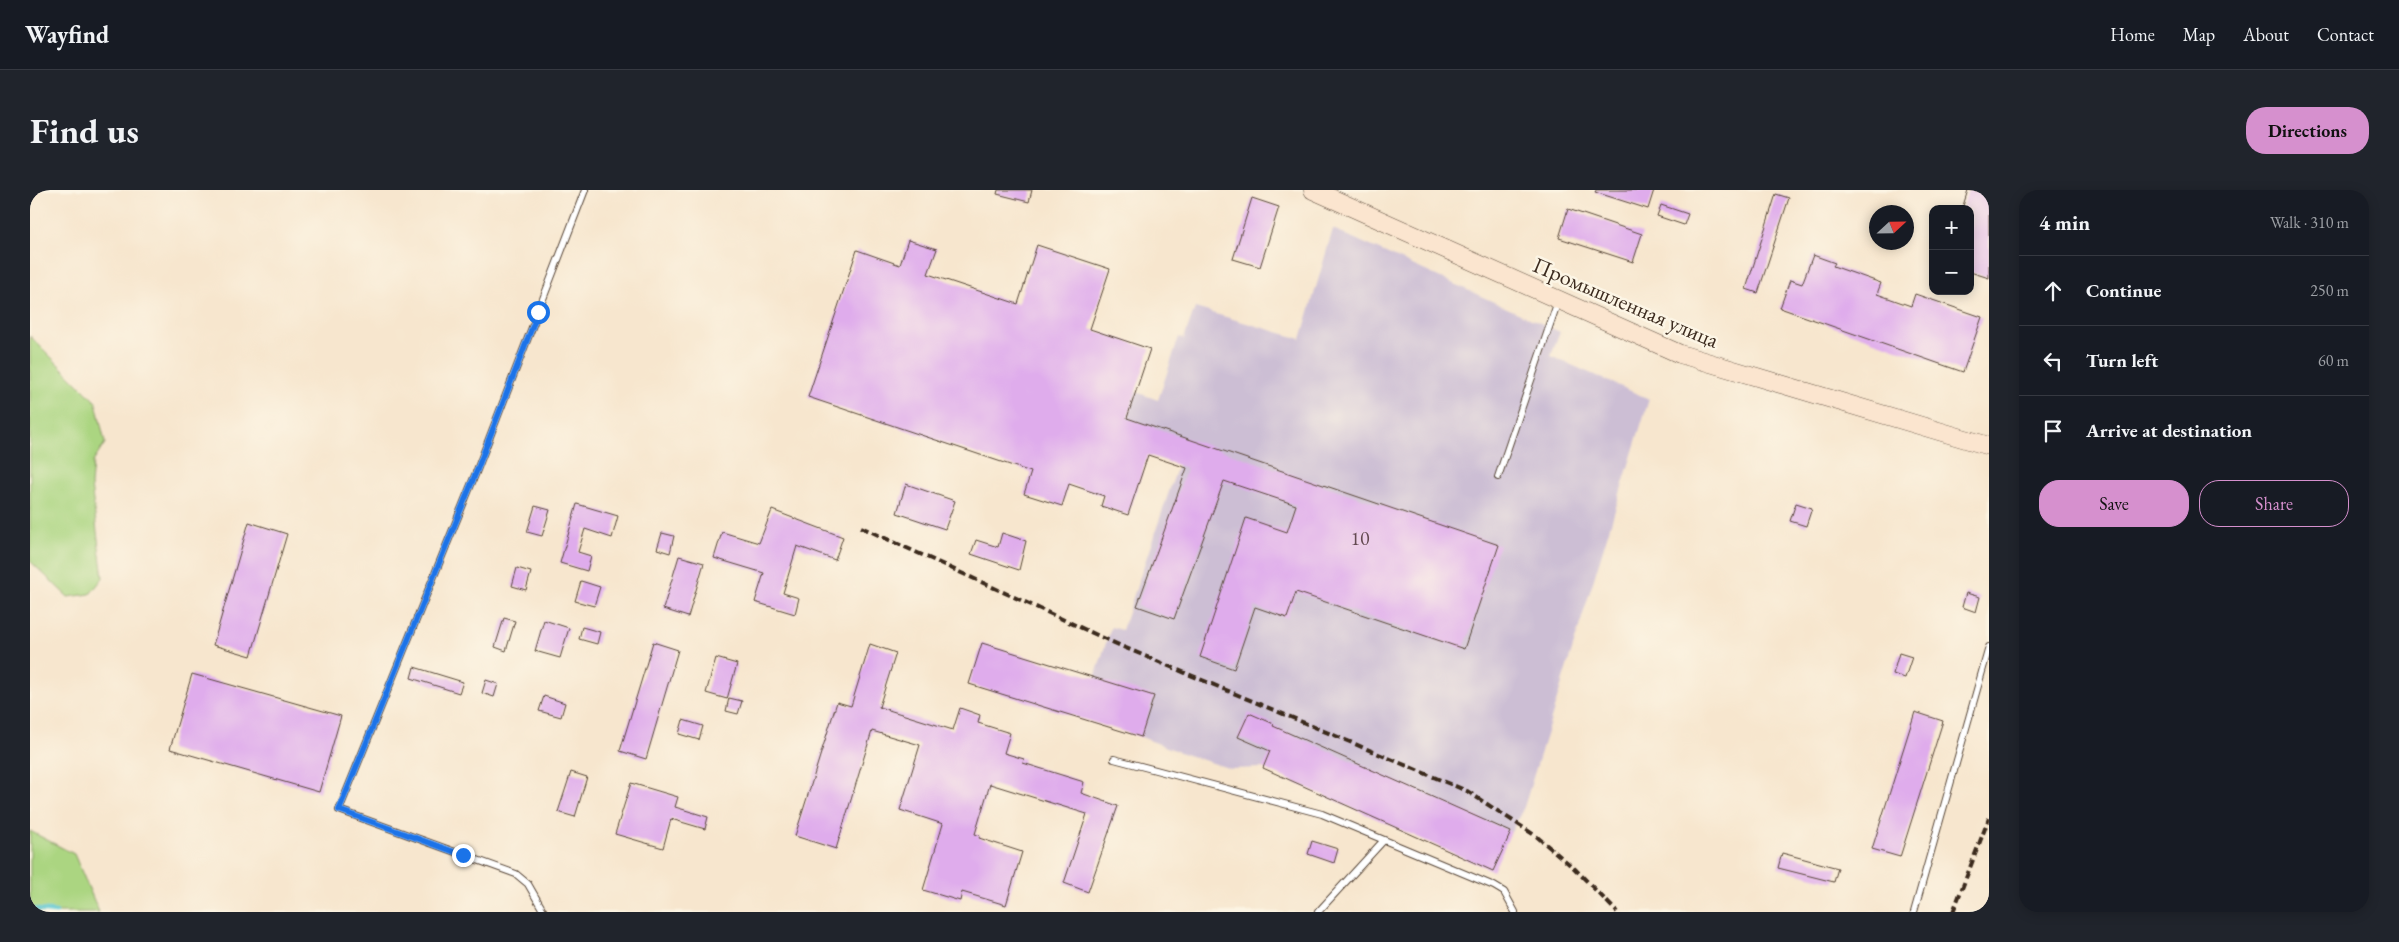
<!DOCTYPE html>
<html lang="en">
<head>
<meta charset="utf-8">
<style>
	:root { --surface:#171b24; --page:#20242c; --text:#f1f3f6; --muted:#9ea1a6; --line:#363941; --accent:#d690ce }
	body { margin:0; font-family:"EB Garamond",serif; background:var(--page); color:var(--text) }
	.controls { position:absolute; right:15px; top:15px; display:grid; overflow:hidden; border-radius:10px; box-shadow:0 2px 12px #0003 }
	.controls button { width:45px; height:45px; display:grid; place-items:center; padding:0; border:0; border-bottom:1px solid var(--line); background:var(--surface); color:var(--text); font:25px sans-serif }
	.compass { position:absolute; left:1839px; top:15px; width:45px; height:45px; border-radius:50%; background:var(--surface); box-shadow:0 2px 12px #0003; rotate:68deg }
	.stop { position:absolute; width:15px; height:15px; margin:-11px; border:4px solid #1a73e8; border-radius:50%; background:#fff }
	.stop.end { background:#1a73e8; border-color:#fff; box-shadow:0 1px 5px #0008 }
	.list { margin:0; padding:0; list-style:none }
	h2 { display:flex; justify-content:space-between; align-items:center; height:65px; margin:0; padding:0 20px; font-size:21px }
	h2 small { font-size:16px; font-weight:400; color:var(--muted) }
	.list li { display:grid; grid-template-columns:32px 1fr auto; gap:15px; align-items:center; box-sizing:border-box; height:70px; padding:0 20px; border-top:1px solid var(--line) }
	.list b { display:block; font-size:19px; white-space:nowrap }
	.list em { font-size:16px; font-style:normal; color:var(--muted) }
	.actions { display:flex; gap:10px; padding:15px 20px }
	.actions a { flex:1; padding:11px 0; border:1px solid var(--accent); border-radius:20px; text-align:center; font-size:18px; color:var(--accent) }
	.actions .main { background:var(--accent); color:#111 }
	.icon { flex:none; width:28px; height:28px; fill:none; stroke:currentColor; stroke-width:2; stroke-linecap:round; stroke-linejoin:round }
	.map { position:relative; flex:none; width:1959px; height:722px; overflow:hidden; border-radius:20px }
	header { display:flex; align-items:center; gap:30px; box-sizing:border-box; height:70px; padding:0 25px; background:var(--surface); border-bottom:1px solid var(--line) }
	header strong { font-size:24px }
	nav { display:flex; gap:28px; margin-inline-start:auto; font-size:18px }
	.intro { display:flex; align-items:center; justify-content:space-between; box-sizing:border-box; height:120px; padding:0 30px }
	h1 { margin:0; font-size:35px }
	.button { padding:12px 22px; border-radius:20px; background:var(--accent); color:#111; font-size:18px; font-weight:700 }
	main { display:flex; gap:30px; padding:0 30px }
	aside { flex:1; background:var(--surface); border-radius:20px; box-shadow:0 2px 12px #0003 }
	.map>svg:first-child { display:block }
	.industrial { fill:#ccbed4 }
	.green { fill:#abd581; stroke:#738050 }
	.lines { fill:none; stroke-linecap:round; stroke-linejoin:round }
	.stream { stroke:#59c6d1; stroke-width:4.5 }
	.building { fill:#dfacec }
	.lane-casing { stroke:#574638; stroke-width:8 }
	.secondary-casing { stroke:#574638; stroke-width:19 }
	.lane { stroke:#fff; stroke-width:6 }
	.secondary { stroke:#fbe5cf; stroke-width:18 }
	.rail { stroke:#3b2a1e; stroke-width:4; stroke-dasharray:8 4; stroke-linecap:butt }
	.route { stroke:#1a73e8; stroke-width:6 }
	.labels { text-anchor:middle; stroke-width:5; stroke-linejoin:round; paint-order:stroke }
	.number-label { font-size:20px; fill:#644a52 }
	.street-label { font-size:22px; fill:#3b2a1e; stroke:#fcf5e5 }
</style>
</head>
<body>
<header>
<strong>Wayfind</strong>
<nav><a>Home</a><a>Map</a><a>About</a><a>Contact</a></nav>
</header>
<div class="intro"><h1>Find us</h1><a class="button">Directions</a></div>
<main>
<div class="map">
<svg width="1959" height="722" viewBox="0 0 1959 722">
	<rect width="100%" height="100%" fill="#fcf5e5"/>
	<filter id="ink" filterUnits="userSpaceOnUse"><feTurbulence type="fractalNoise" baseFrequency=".02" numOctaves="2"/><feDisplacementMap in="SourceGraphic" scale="10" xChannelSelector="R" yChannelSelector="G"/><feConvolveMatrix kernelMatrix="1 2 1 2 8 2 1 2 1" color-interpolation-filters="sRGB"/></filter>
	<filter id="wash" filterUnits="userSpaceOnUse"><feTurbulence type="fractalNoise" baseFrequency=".0096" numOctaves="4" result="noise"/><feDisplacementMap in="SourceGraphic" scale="20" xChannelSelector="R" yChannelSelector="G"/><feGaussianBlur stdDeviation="1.12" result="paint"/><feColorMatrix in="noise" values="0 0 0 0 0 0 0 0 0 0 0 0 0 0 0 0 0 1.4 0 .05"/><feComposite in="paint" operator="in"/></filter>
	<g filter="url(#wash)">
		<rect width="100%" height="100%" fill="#f7e6ce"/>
		<path class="industrial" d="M1303 39 1530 142 1521 166 1619 209 1494 617 1481 642 1250 540 1233 578 1201 579 1155 564 1111 547 1124 506 1065 488 1081 437 1092 440 1148 275 1089 255 1106 202 1128 210 1149 147 1154 149 1165 118 1271 149Z"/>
		<path class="green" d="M0 146 66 212 75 253 63 272 61 295 73 388 60 404 38 407 0 371Z
			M0 641 44 664 69 722H0Z"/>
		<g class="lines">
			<path class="stream" d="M0 719 26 722"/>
		</g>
		<g id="blocks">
			<path class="building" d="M968 0H1002L999 12 967 4Z
				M1566 0H1624L1618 19 1565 2Z
				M1938 0 1959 2V88L1940 82V19H1932Z
				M1746 4 1759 8 1728 103 1716 99Z
				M1222 8 1249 17 1230 77 1203 69Z
				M1631 15 1658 24 1654 35 1627 26Z
				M1538 19 1612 44 1603 72 1529 48Z
				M878 50 907 59 898 84 988 114 1007 55 1080 79 1060 139 1120 159 1097 228 1469 355 1434 459 1266 402 1257 428 1225 417 1204 479 1170 467 1216 328 1257 342 1266 315 1194 291 1144 429 1107 416 1157 278 1118 265 1098 325 1071 316 1074 306 1039 294 1032 316 994 304 1001 282 778 207 827 60 870 75Z
				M1783 65 1805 73 1803 76 1851 93 1847 104 1881 116 1885 104 1952 127 1933 182 1750 118 1760 90 1772 94Z
				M876 294 925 311 915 339 867 323Z
				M1766 313 1782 318 1776 336 1760 331Z
				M547 314 588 326 582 348 555 339 548 362 561 366 557 381 530 373Z
				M505 316 520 320 512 346 497 342Z
				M742 320 813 347 805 370 767 356 753 403 769 408 765 424 725 412 734 383 684 368 692 342 729 353Z
				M219 332 257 344 221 466 183 455Z
				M632 343 644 346 640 363 627 359Z
				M972 343 996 351 989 380 941 364 946 350 968 357Z
				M649 366 674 373 658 427 633 419Z
				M487 378 501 382 496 400 482 396Z
				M551 391 570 397 564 416 545 411Z
				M1936 403 1950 407 1946 422 1932 417Z
				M474 428 485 431 476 461 465 457Z
				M514 430 539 438 530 468 505 461Z
				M552 437 570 442 567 454 549 449Z
				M623 452 648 460 616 569 590 561Z
				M952 453 1124 506 1111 547 939 494Z
				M840 454 866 463 849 517 923 540 930 518 950 525 948 533 980 543 974 563 994 569 993 573 1054 592 1051 603 1088 616 1058 702 1034 693 1057 624 960 594 945 644 950 646 949 648 992 662 976 715 932 702 930 711 893 700 913 634 870 620 890 555 842 541 806 659 765 646 807 512 821 516Z
				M1869 463 1882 467 1875 488 1863 484Z
				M686 468 707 474 697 509 676 503Z
				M384 477 433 492 429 503 381 488Z
				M162 484 311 526 289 602 140 559Z
				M456 490 468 494 464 507 452 503Z
				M514 506 535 513 531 527 509 521Z
				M699 508 712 511 708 524 696 521Z
				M1885 522 1913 531 1870 667 1842 659Z
				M1219 523 1244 534 1243 536 1481 642 1463 681 1233 578 1240 561 1208 547Z
				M653 530 673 536 669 550 649 544Z
				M541 582 557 587 545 627 528 622Z
				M601 593 648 607 645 617 678 627 675 639 641 629 633 658 585 644Z
				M1282 651 1308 659 1304 673 1278 664Z
				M1752 663 1808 678 1804 692 1748 678Z"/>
		</g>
	</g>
	<g filter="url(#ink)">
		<use href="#blocks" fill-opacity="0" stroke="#574638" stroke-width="1"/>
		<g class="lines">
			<defs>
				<path id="lane" d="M1468 287 1528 111
					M1084 569 1292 624 1464 696 1474 702 1485 722
					M514 722 498 694 486 684 309 620 447 280 555 0
					M1288 722 1354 650
					M1884 722 1959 457"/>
				<path id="secondary" d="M1283 0 1650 164 1959 256"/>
			</defs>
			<use href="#lane" class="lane-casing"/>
			<use href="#secondary" class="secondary-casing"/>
			<use href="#lane" class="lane"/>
			<use href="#secondary" class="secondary"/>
			<path class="rail" d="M831 337 1091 456 1437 601 1506 646 1545 679 1587 722
				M1923 722 1959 628"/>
		</g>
	</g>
	<g class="lines" filter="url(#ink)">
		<path class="route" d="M433 665 309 620 447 280 508 122"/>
	</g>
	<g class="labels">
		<g class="number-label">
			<text x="1330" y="355">10</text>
		</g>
		<g class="street-label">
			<text transform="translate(1596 112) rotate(23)" y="8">Промышленная улица</text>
		</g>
	</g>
</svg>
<div class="controls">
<button>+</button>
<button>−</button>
</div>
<svg class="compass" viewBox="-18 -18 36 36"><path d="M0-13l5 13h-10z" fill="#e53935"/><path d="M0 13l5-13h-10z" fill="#9ea1a6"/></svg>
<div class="stop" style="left:508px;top:122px"></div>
<div class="stop end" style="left:433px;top:665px"></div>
</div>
<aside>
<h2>4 min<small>Walk · 310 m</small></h2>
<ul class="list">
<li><svg class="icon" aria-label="ahead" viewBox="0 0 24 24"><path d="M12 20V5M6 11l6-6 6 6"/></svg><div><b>Continue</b></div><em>250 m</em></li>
<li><svg class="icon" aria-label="left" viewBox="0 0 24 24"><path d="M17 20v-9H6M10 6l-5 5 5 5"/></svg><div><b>Turn left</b></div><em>60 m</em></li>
<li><svg class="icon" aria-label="arrive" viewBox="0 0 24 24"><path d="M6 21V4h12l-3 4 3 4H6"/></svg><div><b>Arrive at destination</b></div></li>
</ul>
<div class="actions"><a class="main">Save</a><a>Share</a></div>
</aside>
</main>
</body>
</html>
